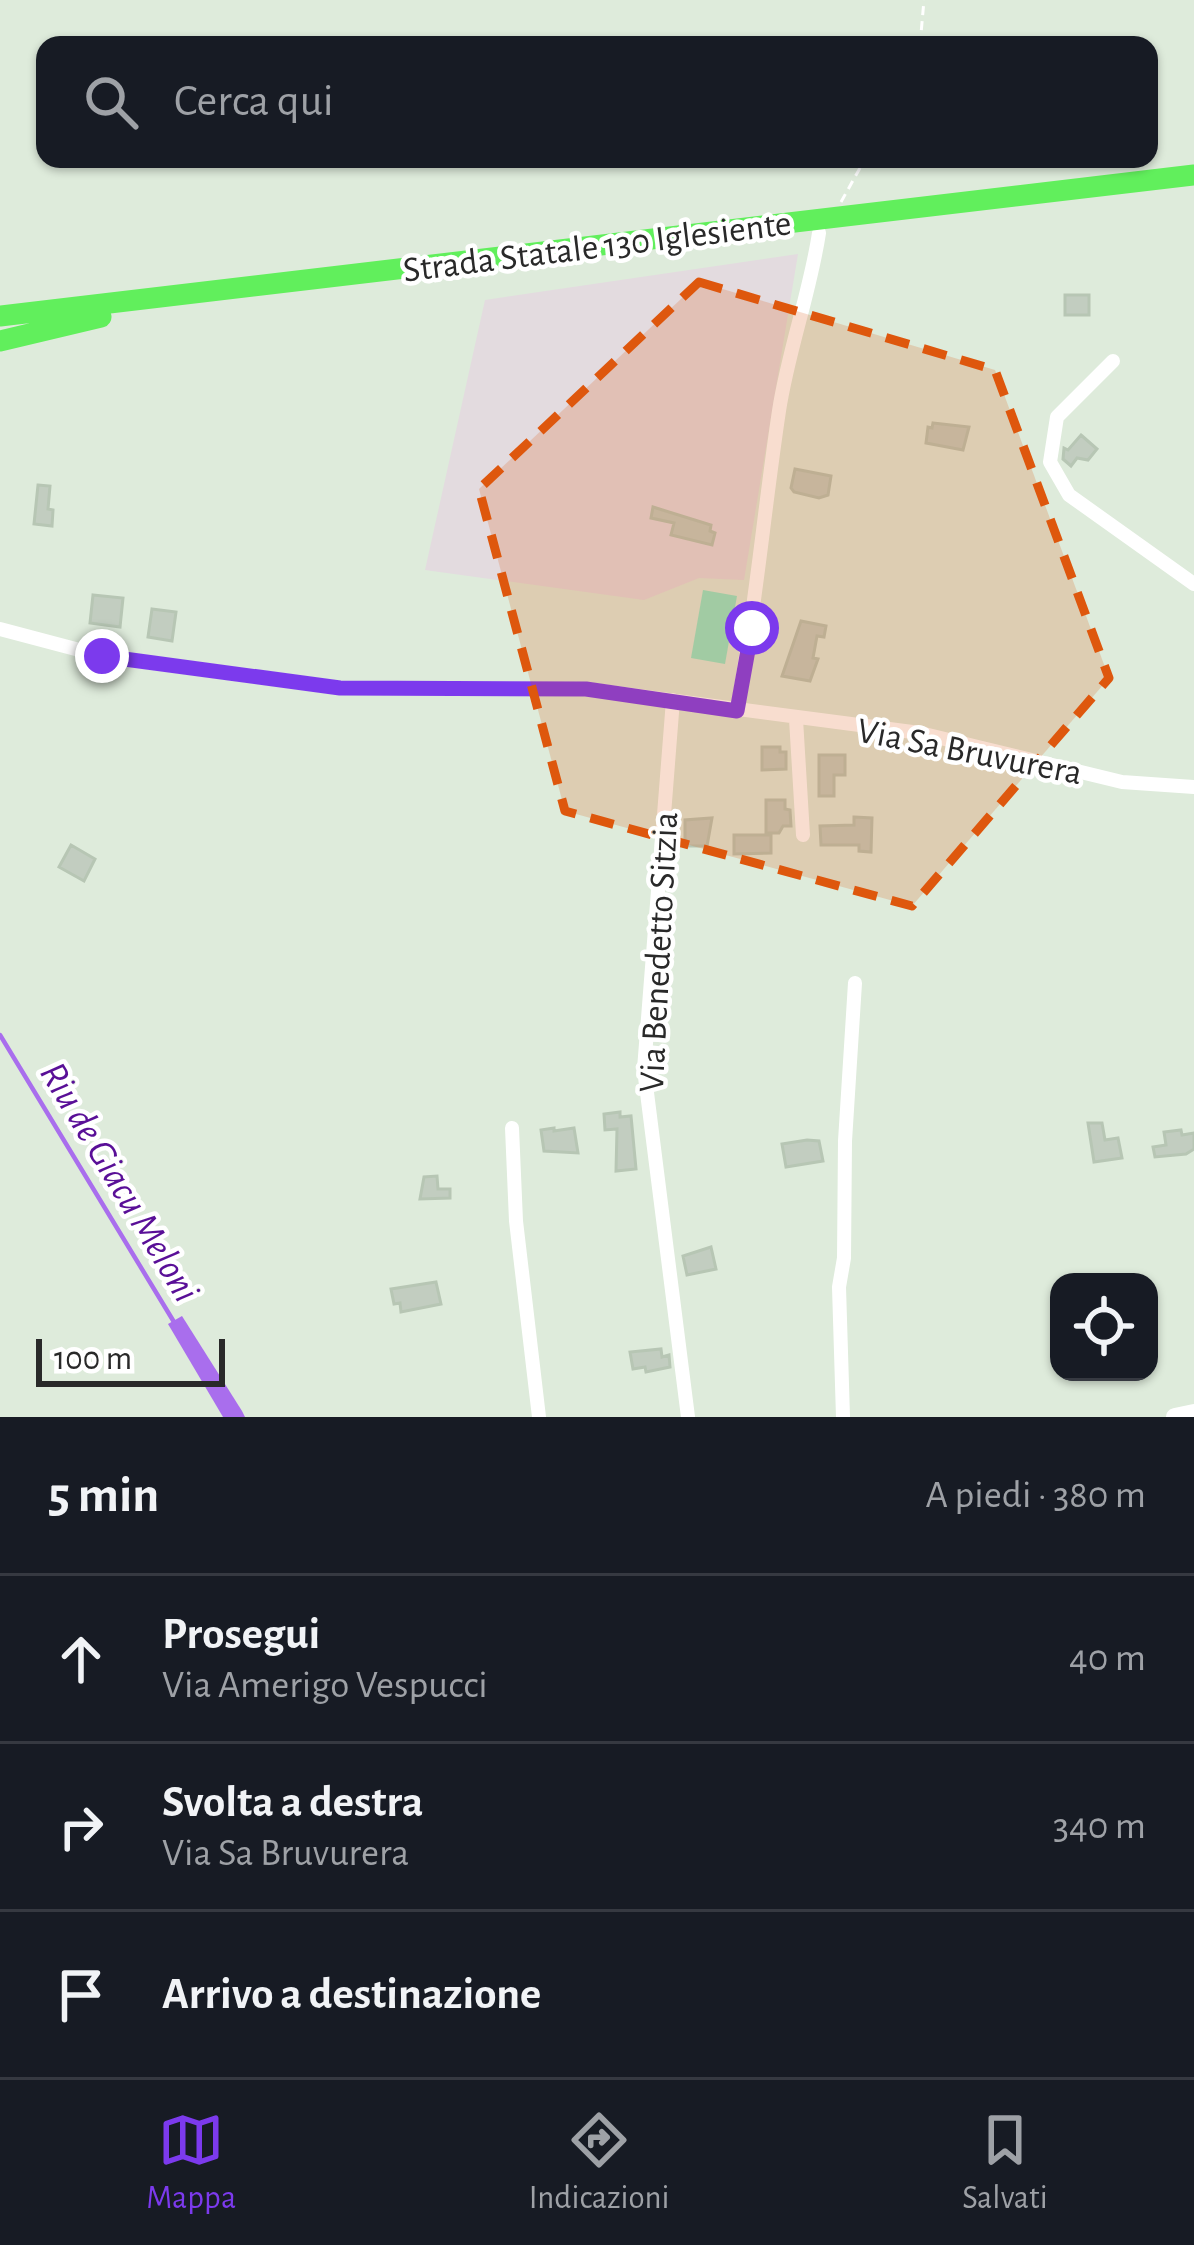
<!DOCTYPE html>
<html lang="it">
<head>
<meta charset="utf-8">
<style>
	:root { --surface:#171b24; --page:#20242c; --text:#f1f3f6; --muted:#9ea1a6; --line:#363941; --accent:#7c3aed }
	body { margin:0; font-family:"Alegreya Sans",sans-serif; background:var(--page); color:var(--text) }
	.controls { position:absolute; right:36px; bottom:36px; display:grid; overflow:hidden; border-radius:24px; box-shadow:0 3px 9px #0004 }
	.controls button { width:108px; height:108px; display:grid; place-items:center; padding:0; border:0; border-bottom:3px solid var(--line); background:var(--surface); color:var(--text); font:60px sans-serif }
	.scale { position:absolute; left:36px; bottom:30px; width:189px; box-sizing:border-box; padding-left:12px; border:6px solid #292929; border-top:0; font-size:33px; line-height:42px; white-space:nowrap; color:#292929; -webkit-text-stroke:9px #fff; paint-order:stroke }
	.stop { position:absolute; width:36px; height:36px; margin:-27px; border:9px solid #7c3aed; border-radius:50%; background:#fff }
	.stop.end { background:#7c3aed; border-color:#fff; box-shadow:0 3px 12px #0008 }
	.list { margin:0; padding:0; list-style:none }
	h2 { display:flex; justify-content:space-between; align-items:center; height:156px; margin:0; padding:0 48px; font-size:51px }
	h2 small { font-size:39px; font-weight:400; color:var(--muted) }
	.list li { display:grid; grid-template-columns:78px 1fr auto; gap:36px; align-items:center; box-sizing:border-box; height:168px; padding:0 48px; border-top:3px solid var(--line) }
	.list b { display:block; font-size:45px; white-space:nowrap }
	.list p { margin:0; font-size:39px; white-space:nowrap; color:var(--muted) }
	.list em { font-size:39px; font-style:normal; color:var(--muted) }
	.icon { flex:none; width:66px; height:66px; fill:none; stroke:currentColor; stroke-width:2; stroke-linecap:round; stroke-linejoin:round }
	.map { position:relative; flex:none; width:1194px; height:1417px; overflow:hidden }
	.search { position:absolute; background:var(--surface); box-shadow:0 3px 9px #0004; left:36px; right:36px; top:36px; height:132px; display:flex; align-items:center; gap:30px; box-sizing:border-box; padding:0 42px; border-radius:24px; color:var(--muted); font-size:45px }
	.sheet { height:660px; background:var(--surface) }
	nav { display:flex; justify-content:space-around; align-items:center; box-sizing:border-box; height:168px; border-top:3px solid var(--line); background:var(--surface); font-size:33px; color:var(--muted) }
	nav a { display:grid; justify-items:center; gap:6px }
	nav .on { color:var(--accent) }
	.map>svg:first-child { display:block }
	.industrial { fill:#e3dbdf }
	.pitch { fill:#93e9c9 }
	.water { fill:#a96eed }
	.lines { fill:none; stroke-linecap:round; stroke-linejoin:round }
	.stream { stroke:#a96eed; stroke-width:4.5 }
	.building { fill:#c2cdc0; stroke:#b7c6b4; stroke-width:3 }
	.path { stroke:#fff; stroke-width:3; stroke-dasharray:9 6; stroke-linecap:butt }
	.street { stroke:#fff; stroke-width:14 }
	.secondary { stroke:#fff; stroke-width:18 }
	.primary { stroke:#61ef5c; stroke-width:21 }
	.route { stroke:#7c3aed; stroke-width:15 }
	.marked { fill:#de570d; fill-opacity:0.2; stroke:#de570d; stroke-width:9; stroke-dasharray:24 15; stroke-linejoin:round }
	.labels { text-anchor:middle; stroke-width:9; stroke-linejoin:round; paint-order:stroke }
	.street-label { font-size:36px; fill:#292929; stroke:#fff }
	.water-label { font-size:39px; font-style:italic; fill:#590f97; stroke:#fff }
</style>
</head>
<body>
<div class="map">
<svg width="1194" height="1417" viewBox="0 0 1194 1417">
	<rect width="100%" height="100%" fill="#deebdb"/>
	<path class="industrial" d="M798 254 744 580 699 578 644 600 425 570 485 300Z"/>
	<path class="pitch" d="M703 590 737 596 725 664 691 658Z"/>
	<path class="water" d="M182 1316 242 1411 245 1417H223L168 1324Z"/>
	<g class="lines">
		<path class="stream" d="M0 1035 174 1322"/>
	</g>
	<path class="building" d="M1065 295H1089V315H1065Z
		M933 423 969 427 963 450 926 443 928 427 932 428Z
		M1081 435 1097 449 1088 460 1077 458 1071 466 1063 459 1064 448 1068 450Z
		M795 469 831 476 828 495 819 498 794 492 791 488Z
		M38 485 50 486 48 509 53 510 52 526 34 524Z
		M653 507 711 525 710 531 715 533 712 545 671 535 674 523 651 518Z
		M93 595 123 598 120 627 90 623Z
		M152 609 176 612 172 641 148 637Z
		M801 621 826 626 824 637 817 636 813 658 818 659 810 681 782 676Z
		M762 747H780V752H786V769L762 770Z
		M819 755H845V775H834V796H819Z
		M766 800H785V809L790 810 791 826H783L779 833H766Z
		M854 817 872 818 871 852 859 851V845H821L820 826 854 825Z
		M712 818 707 846H685V820Z
		M734 835H771V853L734 854Z
		M71 845 95 859 84 881 59 867Z
		M620 1112V1117L631 1116 636 1169 616 1171 617 1129 605 1130 604 1114Z
		M1088 1123H1102L1105 1140 1118 1138 1122 1158 1094 1162Z
		M554 1128V1131L574 1128 578 1153 544 1151 541 1130Z
		M1181 1130 1182 1135 1194 1133V1149L1186 1154 1155 1157 1153 1147 1166 1145 1164 1132Z
		M807 1140 819 1141 823 1161 786 1167 782 1144Z
		M437 1176 438 1189H450V1198L420 1199 424 1177Z
		M711 1247 716 1269 687 1275 683 1256Z
		M436 1282 441 1304 401 1312 400 1303 394 1304 391 1289Z
		M661 1349 662 1357 669 1355 670 1367 646 1372 645 1367 633 1369 630 1352Z"/>
	<g class="lines">
		<path class="path" d="M920 45 924 0
			M841 202 865 159"/>
		<path class="street" d="M1113 361 1057 417 1050 462 1069 495 1194 584
			M0 629 102 656 340 688 586 689 920 733 1122 782 1194 787
			M673 700 644 1069 688 1417
			M737 711C755 612 764 511 779 411 788 351 810 293 819 233
			M796 719 803 835
			M512 1128 516 1221 539 1417
			M843 1417 839 1287 844 1258 845 1141 855 983"/>
		<path class="secondary" d="M1175 1417 1194 1413"/>
		<path class="primary" d="M0 316 1194 175
			M0 341 101 317"/>
	</g>
	<g class="lines">
		<path class="route" d="M102 656 340 688 586 689 737 711 752 628"/>
	</g>
	<path class="marked" d="M699 282 995 370 1109 678 912 906 565 811 479 489Z"/>
	<g class="labels">
		<g class="street-label">
			<text transform="translate(597 245) rotate(-7)" y="13">Strada Statale 130 Iglesiente</text>
			<text transform="translate(970 750) rotate(11)" y="13">Via Sa Bruvurera</text>
			<text transform="translate(657 952) rotate(-87)" y="13">Via Benedetto Sitzia</text>
		</g>
		<g class="water-label">
			<text transform="translate(121 1181) rotate(59)" y="14">Riu de Giacu Meloni</text>
		</g>
	</g>
</svg>
<div class="controls">
<button><svg class="icon" aria-label="locate" viewBox="0 0 24 24"><circle cx="12" cy="12" r="6"/><path d="M12 2v4M12 18v4M2 12h4M18 12h4"/></svg></button>
</div>
<div class="scale">100 m</div>
<div class="stop" style="left:752px;top:628px"></div>
<div class="stop end" style="left:102px;top:656px"></div>
<div class="search"><svg class="icon" aria-label="search" viewBox="0 0 24 24"><circle cx="10" cy="10" r="6"/><path d="M15 15l6 6"/></svg>Cerca qui</div>
</div>
<section class="sheet">
<h2>5 min<small>A piedi · 380 m</small></h2>
<ul class="list">
<li><svg class="icon" aria-label="ahead" viewBox="0 0 24 24"><path d="M12 20V5M6 11l6-6 6 6"/></svg><div><b>Prosegui</b><p>Via Amerigo Vespucci</p></div><em>40 m</em></li>
<li><svg class="icon" aria-label="right" viewBox="0 0 24 24"><path d="M7 20v-9h11M14 6l5 5-5 5"/></svg><div><b>Svolta a destra</b><p>Via Sa Bruvurera</p></div><em>340 m</em></li>
<li><svg class="icon" aria-label="arrive" viewBox="0 0 24 24"><path d="M6 21V4h12l-3 4 3 4H6"/></svg><div><b>Arrivo a destinazione</b></div></li>
</ul>
</section>
<nav>
<a class="on"><svg class="icon" aria-label="map" viewBox="0 0 24 24"><path d="M3 6l6-2 6 2 6-2v14l-6 2-6-2-6 2zM9 4v14M15 6v14"/></svg>Mappa</a>
<a><svg class="icon" aria-label="directions" viewBox="0 0 24 24"><path d="M12 3l9 9-9 9-9-9zM9 14v-3h6M13 9l2 2-2 2"/></svg>Indicazioni</a>
<a><svg class="icon" aria-label="saved" viewBox="0 0 24 24"><path d="M7 4h10v16l-5-4-5 4z"/></svg>Salvati</a>
</nav>
</body>
</html>
